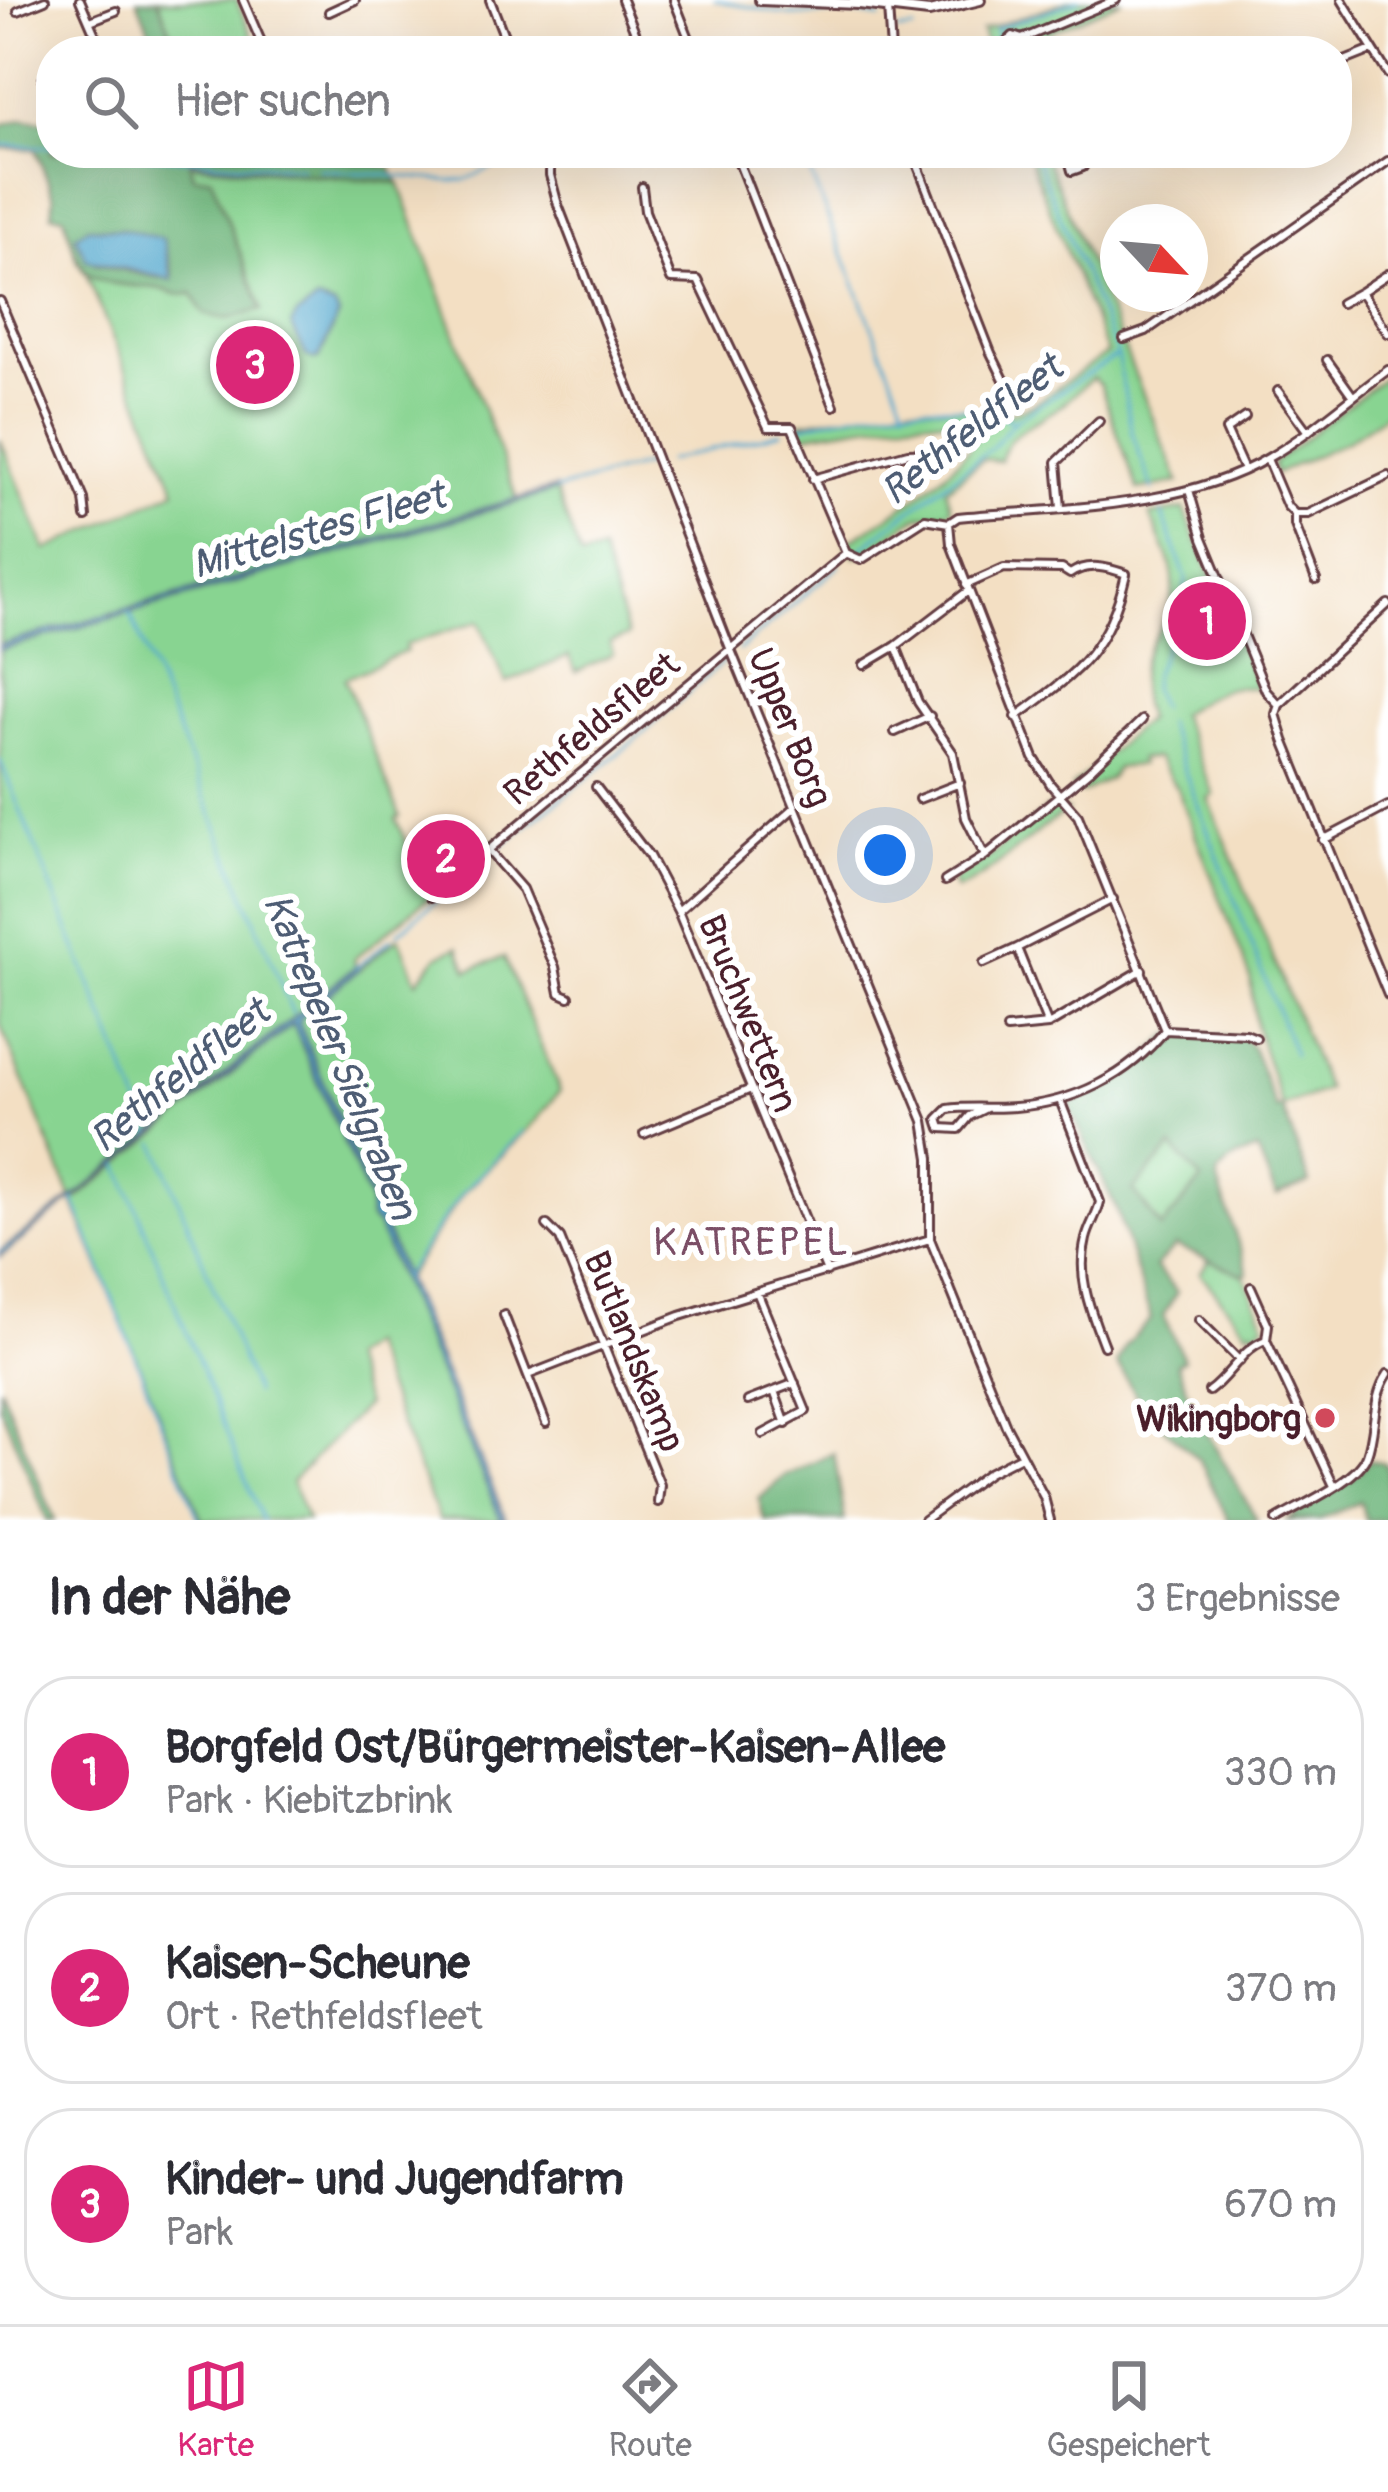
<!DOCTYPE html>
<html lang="de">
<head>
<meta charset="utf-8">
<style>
	:root { --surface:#fff; --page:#f2f2f3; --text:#2b2b33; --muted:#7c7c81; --line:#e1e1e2; --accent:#db2777 }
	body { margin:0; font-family:Pangolin,sans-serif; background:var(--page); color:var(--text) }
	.compass { position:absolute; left:1100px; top:204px; width:108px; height:108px; border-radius:50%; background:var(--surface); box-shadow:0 12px 48px #0002; rotate:116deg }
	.you { position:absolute; left:885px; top:855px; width:42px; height:42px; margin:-30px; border:9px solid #fff; border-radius:50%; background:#1a73e8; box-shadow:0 0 0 18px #1a73e833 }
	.badge { display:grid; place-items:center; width:78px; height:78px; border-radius:50%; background:var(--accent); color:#fff; font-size:39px; font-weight:700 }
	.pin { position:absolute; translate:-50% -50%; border:6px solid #fff; box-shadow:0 3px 12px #0006 }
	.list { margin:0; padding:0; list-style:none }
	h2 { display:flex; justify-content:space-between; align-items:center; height:156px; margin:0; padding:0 48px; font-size:51px }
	h2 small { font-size:39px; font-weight:400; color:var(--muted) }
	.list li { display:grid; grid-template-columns:78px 1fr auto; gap:36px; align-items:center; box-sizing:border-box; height:192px; margin:0 24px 24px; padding:0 24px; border:3px solid var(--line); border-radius:48px }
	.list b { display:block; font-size:45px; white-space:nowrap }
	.list p { margin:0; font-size:39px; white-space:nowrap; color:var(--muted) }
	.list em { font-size:39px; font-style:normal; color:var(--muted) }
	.icon { flex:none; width:66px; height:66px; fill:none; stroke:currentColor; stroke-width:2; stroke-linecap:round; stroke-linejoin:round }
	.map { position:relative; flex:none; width:1388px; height:1520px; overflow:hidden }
	.search { position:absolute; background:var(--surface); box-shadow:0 12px 48px #0002; left:36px; right:36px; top:36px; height:132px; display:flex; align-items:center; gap:30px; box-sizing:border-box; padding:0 42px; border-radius:48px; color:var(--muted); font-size:45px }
	.sheet { height:804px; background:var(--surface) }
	nav { display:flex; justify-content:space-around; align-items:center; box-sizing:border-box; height:168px; border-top:3px solid var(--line); background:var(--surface); font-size:33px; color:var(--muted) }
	nav a { display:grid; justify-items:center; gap:6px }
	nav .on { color:var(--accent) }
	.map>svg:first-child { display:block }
	.green { fill:#88d491; stroke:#697a5e; stroke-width:3 }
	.forest { fill:#6eb67b; stroke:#5c6a53; stroke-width:3; fill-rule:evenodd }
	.water { fill:#52a8ce; stroke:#4e647c; stroke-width:3 }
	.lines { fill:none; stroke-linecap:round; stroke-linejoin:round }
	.stream { stroke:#52a8ce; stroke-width:3 }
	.minor-casing { stroke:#633c42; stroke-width:12 }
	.tertiary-casing { stroke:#633c42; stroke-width:14 }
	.minor { stroke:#fff; stroke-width:6 }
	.tertiary { stroke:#fff; stroke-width:8 }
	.poi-dot { fill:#d1495b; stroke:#fff; stroke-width:4.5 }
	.labels { text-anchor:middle; stroke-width:12; stroke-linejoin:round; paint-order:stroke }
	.street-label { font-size:36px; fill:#4a1f2b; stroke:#fff }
	.poi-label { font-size:36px; font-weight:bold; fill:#4a1f2b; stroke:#fff; text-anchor:end }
	.water-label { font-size:39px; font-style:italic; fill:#4e5d74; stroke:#fff }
	.neighbourhood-label { font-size:39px; letter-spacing:3px; fill:#7b4e66; stroke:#fff }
</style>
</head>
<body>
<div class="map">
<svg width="1388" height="1520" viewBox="0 0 1388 1520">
	<rect width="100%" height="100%" fill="#fff"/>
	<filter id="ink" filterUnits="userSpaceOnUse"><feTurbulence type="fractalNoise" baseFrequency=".00833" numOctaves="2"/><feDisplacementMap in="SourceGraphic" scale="24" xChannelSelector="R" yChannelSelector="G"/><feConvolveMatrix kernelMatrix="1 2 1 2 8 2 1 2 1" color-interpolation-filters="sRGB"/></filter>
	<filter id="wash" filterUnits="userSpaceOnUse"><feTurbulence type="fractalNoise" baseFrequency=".004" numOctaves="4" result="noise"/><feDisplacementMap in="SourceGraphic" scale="48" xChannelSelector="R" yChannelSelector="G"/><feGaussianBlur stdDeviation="2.7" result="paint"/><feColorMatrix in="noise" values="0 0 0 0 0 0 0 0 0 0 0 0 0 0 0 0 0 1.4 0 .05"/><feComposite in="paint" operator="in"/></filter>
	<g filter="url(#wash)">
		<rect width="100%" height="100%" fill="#f3dfc3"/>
		<path class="green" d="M158 0H236L259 51H178Z
			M1070 0H1122L1032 40 1025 51H988L982 31Z
			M35 149 399 183 517 499 0 645V439L46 550 176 490 86 274 77 261 64 216 52 214 54 197Z
			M1027 153H1044L1179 482 1138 490 1100 385 1093 378C1080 388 1068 401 1055 410 1033 424 1006 433 1000 461L983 459 946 489 952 509C940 515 929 512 915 519 895 529 878 552 855 556L845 543C888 518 959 473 981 429 932 407 854 429 801 435L797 423 910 405 990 410 1003 405 1008 414 1034 404 1107 353Z
			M1388 374V413L1347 441 1275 474 1273 463Z
			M556 491 581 558 601 551 628 636 610 643 613 654 576 672 569 656 506 683 479 621 405 645 406 651 345 679 400 816 396 819 429 897 354 959 356 966 72 1199 0 1024V650Z
			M1184 509 1258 689C1229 680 1203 699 1179 714L1214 795 1208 798 1327 1090 1282 1107 1256 1028 1250 976 1178 790 1156 758 1139 759 1140 765 1117 768 1110 778 1082 793 1072 787 1146 719C1124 645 1168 643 1173 586 1175 564 1158 536 1150 515Z
			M1051 805 1067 811C1028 835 997 873 956 890L952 881 988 858Z
			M399 937 417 981 438 956 458 947 468 970 504 957 560 1091 537 1120 463 1193 405 1279 299 1023V1018Z
			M293 1024 369 1201 370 1219 377 1225 501 1520H439L368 1344 349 1358 366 1405 291 1482 307 1520H202L73 1202Z
			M1172 1147 1203 1180 1162 1228 1132 1190Z
			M1210 1260 1244 1275 1265 1323 1255 1333 1252 1328 1248 1332 1200 1273Z"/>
		<path class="forest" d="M137 0H158L178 51H158Z
			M24 119 51 122V153H326L329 158 390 167 399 183 190 162 194 177H211L262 310 227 319 204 314 192 293C178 298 170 290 156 288 86 281 84 287 64 216L52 214 54 197 36 149 0 148V125ZM88 227 123 229 163 240 173 274 159 278 95 264Z
			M1171 1034 1243 1038 1252 1047 1276 1109 1282 1107 1310 1183 1276 1196 1257 1150 1232 1160 1218 1175V1182L1248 1273 1244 1275 1176 1246 1155 1267 1177 1292 1163 1316 1184 1359 1177 1364 1199 1418 1257 1520H1228L1200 1461 1146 1412 1117 1364 1125 1346 1151 1319 1116 1208 1068 1105 1123 1078ZM1172 1147 1202 1180 1161 1228 1133 1190Z
			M0 1386 55 1520H47L0 1406Z
			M834 1453 845 1520H764L759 1499 783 1477Z
			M1370 1460 1385 1463 1388 1471V1520H1366L1360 1502 1318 1520H1287L1352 1479Z"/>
		<path class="water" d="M88 227 123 229 163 239 173 280 87 260 75 236Z
			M317 301 335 307 339 315 319 358 314 360 306 356 291 325 297 315Z
			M555 488 556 491 0 650V645Z
			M356 966 358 970 300 1018 299 1023 506 1520H501L377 1225 370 1219 369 1201 293 1024 0 1257V1251L87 1187Z"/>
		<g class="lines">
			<path class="stream" d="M715 0 789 15 858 14 880 18
				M995 29 1079 0
				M898 31 914 29
				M995 51 997 29
				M0 145 51 147
				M108 153 199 160
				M802 153 905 408
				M1034 153 1117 354 1132 433 1153 490
				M202 161 302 168
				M318 169 451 181 465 180 525 153
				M798 427C867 408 946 394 1014 421
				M667 461 782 432
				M556 490 652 463
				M1158 502 1160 507
				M860 549 994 446 1014 421 1116 356
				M130 613 293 1014
				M739 650 840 565
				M1160 708 1152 688 1153 676 1184 600 1186 578 1162 513
				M1166 723 1294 1054
				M0 760 151 1134
				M494 851 629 745 724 661
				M398 933 487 858
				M356 968 392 938
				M156 1143 255 1393
				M119 1165 262 1520
				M74 1200 199 1520
				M403 1278 461 1194 523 1131"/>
		</g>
	</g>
	<g filter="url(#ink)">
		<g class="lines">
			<defs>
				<path id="minor" d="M80 0 102 51
					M243 0 265 51
					M490 0 510 51
					M622 0 642 49
					M674 0 694 51
					M1342 0 1388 74
					M888 8 891 51
					M18 11 45 0
					M329 12 355 0
					M90 21 116 11
					M128 51 134 48
					M1010 51 1006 43 1013 36 1022 39 1116 0
					M1020 51 1022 39
					M1337 64 1372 50
					M43 79 51 75
					M550 153V175L558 205 730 648 924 1121 930 1158V1239L1006 1426 1044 1497 1050 1520
					M735 153 834 406
					M913 153 991 353 1015 402
					M1080 157 1083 167 1072 171 1069 160 1082 153
					M642 187 645 211 671 279 698 280 768 427H792L846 553
					M1388 274 1361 292 1388 333
					M0 301 84 499 86 517
					M1341 303 1361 292
					M1124 339 1146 331 1388 161
					M1327 360 1352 395
					M1278 391 1308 432
					M1267 459 1287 506 1295 514V525L1316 580
					M1244 470 1226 430 1245 417
					M813 479 908 453 940 452
					M1189 490 1203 538 1266 691 1279 705
					M1061 508 1057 462 1099 421
					M1295 514H1308L1388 476
					M966 585 1004 568 1062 569 1070 574C1088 562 1107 567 1126 574 1108 652 1077 672 1016 717
					M968 591 896 646 918 702 953 753 966 818 985 856 1089 771 1142 720
					M864 665 896 646
					M1279 705 1276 714 1284 740 1388 995
					M1279 705 1388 604
					M895 732 930 716
					M596 787 649 856 678 911 827 1272
					M919 799 960 783
					M1323 840 1388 806
					M487 849 522 889 555 967 560 993 569 997
					M945 881 985 856
					M432 897 846 553 861 560 925 519 949 523
					M1113 899 1017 948 1048 1025 1142 970
					M678 911 794 808
					M984 963 1017 948
					M1007 1029 1048 1025
					M1165 1030 1246 1034 1256 1038
					M1060 1100 1100 1202C1097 1215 1089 1226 1086 1239 1076 1277 1091 1312 1104 1346
					M986 1108 970 1116 959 1129 941 1128 938 1119 948 1109C970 1106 993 1109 1015 1107 1073 1103 1129 1076 1165 1030L1078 816 1051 785 1034 758 951 544 949 523 958 517C1056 508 1182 509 1268 458 1311 433 1348 399 1388 370
					M644 1134 751 1089
					M547 1225 560 1238 660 1485 658 1502
					M1251 1287 1268 1325 1266 1340 1334 1486
					M757 1292 806 1411 763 1434
					M504 1315 546 1423
					M1199 1320 1240 1361
					M528 1375 680 1316 930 1239
					M774 1391 786 1424
					M1209 1391C1230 1376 1242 1348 1266 1340
					M748 1401 795 1383
					M924 1520 988 1473 1021 1456
					M1276 1520C1300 1505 1358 1481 1367 1455 1377 1428 1371 1399 1388 1374"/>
				<path id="tertiary" d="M760 0 859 4 929 12 980 0"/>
			</defs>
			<use href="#minor" class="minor-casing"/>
			<use href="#tertiary" class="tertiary-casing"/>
			<use href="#minor" class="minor"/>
			<use href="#tertiary" class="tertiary"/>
		</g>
	</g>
	<circle class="poi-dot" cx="1325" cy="1418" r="12"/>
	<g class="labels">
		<g class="street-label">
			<text transform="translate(791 727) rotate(68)" y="13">Upper Borg</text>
			<text transform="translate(591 728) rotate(-40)" y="13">Rethfeldsfleet</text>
			<text transform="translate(749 1013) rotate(68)" y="13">Bruchwettern</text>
			<text transform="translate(635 1351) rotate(68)" y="13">Butlandskamp</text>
		</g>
		<g class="poi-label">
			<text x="1301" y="1431">Wikingborg</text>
		</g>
		<g class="water-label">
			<text transform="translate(971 429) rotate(-38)" y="14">Rethfeldfleet</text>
			<text transform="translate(318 529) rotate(-16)" y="14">Mittelstes Fleet</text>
			<text transform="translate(341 1056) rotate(68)" y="14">Katrepeler Sielgraben</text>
			<text transform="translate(179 1075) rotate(-39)" y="14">Rethfeldfleet</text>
		</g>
		<g class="neighbourhood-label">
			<text x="752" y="1255">KATREPEL</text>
		</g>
	</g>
</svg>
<svg class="compass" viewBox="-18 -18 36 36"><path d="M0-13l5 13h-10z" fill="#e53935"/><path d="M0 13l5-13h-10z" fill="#7c7c81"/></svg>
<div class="you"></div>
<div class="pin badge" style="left:1207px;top:621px">1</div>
<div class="pin badge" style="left:446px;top:859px">2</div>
<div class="pin badge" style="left:255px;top:365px">3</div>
<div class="search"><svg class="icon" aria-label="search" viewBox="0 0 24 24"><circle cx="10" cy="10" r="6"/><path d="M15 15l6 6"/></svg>Hier suchen</div>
</div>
<section class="sheet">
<h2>In der Nähe<small>3 Ergebnisse</small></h2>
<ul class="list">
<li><span class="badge">1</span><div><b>Borgfeld Ost/Bürgermeister-Kaisen-Allee</b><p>Park · Kiebitzbrink</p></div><em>330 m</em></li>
<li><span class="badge">2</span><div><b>Kaisen-Scheune</b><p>Ort · Rethfeldsfleet</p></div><em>370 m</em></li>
<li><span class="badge">3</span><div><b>Kinder- und Jugendfarm</b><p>Park</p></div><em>670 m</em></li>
</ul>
</section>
<nav>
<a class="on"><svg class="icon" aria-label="map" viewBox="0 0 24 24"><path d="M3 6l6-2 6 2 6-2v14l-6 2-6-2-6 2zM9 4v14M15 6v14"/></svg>Karte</a>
<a><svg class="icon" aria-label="directions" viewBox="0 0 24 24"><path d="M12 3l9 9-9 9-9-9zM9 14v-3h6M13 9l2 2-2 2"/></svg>Route</a>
<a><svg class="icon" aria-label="saved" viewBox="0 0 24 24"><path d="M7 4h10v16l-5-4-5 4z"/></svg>Gespeichert</a>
</nav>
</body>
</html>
